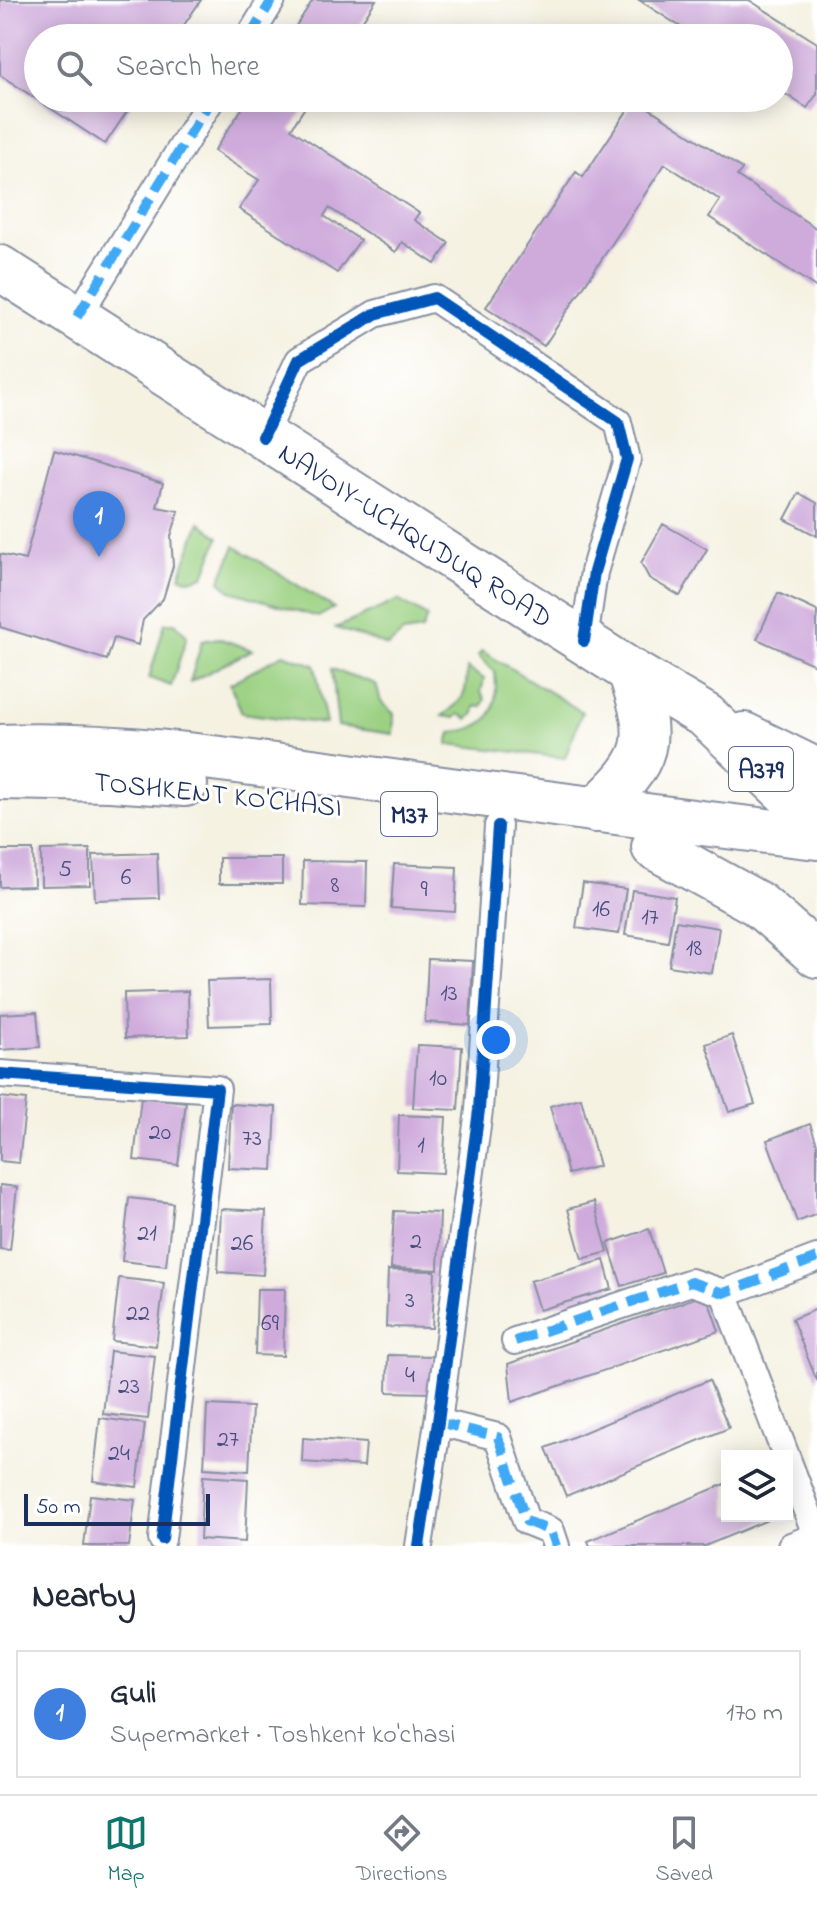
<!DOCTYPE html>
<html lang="en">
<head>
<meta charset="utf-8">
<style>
	:root { --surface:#fff; --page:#f2f2f3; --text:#1f2937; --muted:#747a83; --line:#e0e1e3; --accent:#0f766e }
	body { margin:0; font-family:"Indie Flower",sans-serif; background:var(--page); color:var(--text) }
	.controls { position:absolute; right:24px; bottom:24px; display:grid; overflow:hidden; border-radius:0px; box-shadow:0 4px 20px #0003 }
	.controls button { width:72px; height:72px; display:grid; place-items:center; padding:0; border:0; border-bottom:2px solid var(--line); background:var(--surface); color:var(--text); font:40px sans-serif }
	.scale { position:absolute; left:24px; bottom:20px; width:186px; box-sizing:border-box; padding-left:8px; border:4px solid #1b2f5e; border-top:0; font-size:22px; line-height:28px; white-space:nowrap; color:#1b2f5e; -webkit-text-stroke:6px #fff; paint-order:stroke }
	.you { position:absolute; left:496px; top:1040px; width:28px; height:28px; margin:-20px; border:6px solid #fff; border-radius:50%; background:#1a73e8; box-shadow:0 0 0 12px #1a73e833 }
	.badge { display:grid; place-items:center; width:52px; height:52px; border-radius:50%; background:var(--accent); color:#fff; font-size:26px; font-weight:700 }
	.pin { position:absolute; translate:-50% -66px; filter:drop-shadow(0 2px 4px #0008) }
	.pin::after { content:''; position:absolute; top:42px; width:28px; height:24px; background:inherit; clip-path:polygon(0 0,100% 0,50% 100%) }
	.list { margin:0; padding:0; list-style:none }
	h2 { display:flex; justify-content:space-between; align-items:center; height:104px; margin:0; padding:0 32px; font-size:34px }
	h2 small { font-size:26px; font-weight:400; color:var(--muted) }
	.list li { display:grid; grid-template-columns:52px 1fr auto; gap:24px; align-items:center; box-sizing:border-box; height:128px; margin:0 16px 16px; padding:0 16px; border:2px solid var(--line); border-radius:0px }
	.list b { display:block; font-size:30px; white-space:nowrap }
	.list p { margin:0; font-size:26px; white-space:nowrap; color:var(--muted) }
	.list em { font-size:26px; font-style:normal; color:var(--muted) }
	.icon { flex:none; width:44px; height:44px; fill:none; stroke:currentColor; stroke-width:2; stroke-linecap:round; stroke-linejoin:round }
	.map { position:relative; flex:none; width:817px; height:1546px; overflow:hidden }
	.search { position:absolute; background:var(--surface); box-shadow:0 4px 20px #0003; left:24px; right:24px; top:24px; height:88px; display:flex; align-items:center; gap:20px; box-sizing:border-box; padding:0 28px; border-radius:44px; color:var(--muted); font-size:30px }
	.sheet { height:248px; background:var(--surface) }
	nav { display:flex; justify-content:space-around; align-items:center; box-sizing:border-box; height:112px; border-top:2px solid var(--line); background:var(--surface); font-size:22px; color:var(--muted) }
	nav a { display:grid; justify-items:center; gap:4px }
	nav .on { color:var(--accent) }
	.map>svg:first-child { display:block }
	.green { fill:#9cd183; stroke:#5c8070; stroke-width:2 }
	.building { fill:#cfabdc }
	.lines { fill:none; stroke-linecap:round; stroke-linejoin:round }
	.street-casing { stroke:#8890a0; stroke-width:30 }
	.highway-casing { stroke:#8890a0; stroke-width:48 }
	.street { stroke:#fff; stroke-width:26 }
	.highway { stroke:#fff; stroke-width:44 }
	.quiet { stroke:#3fa9f5; stroke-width:10; stroke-dasharray:20 10; stroke-linecap:butt }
	.cycleway-casing { stroke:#fff; stroke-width:17 }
	.cycleway { stroke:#0057b8; stroke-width:12 }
	.labels { text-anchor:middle; stroke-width:6; stroke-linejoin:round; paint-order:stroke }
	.number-label { font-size:24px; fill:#484e7e }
	.shield { fill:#fff; stroke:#5f6d8e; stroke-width:2 }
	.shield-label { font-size:26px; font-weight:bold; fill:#1b2f5e }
	.street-label { font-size:28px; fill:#1b2f5e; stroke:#fff }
</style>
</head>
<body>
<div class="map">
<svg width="817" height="1546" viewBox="0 0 817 1546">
	<rect width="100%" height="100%" fill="#fff"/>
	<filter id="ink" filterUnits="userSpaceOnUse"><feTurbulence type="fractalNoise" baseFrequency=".0125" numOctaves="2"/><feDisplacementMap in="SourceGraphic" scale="16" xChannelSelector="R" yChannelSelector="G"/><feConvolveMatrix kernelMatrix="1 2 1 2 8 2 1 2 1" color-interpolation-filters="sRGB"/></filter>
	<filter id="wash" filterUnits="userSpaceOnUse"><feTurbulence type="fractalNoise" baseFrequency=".006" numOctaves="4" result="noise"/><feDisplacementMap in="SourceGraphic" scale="32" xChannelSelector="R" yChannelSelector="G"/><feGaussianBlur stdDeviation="1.8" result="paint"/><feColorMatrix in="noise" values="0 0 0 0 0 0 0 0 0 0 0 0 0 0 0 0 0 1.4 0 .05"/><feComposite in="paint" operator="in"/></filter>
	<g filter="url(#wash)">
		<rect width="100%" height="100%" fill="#f5f2e2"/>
		<path class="green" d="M200 522 219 537 204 576 190 580 180 576Z
			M235 546 334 608 318 617 231 591 220 581Z
			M398 600 427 617 422 630 403 633 388 646 336 628Z
			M165 623H175L187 636 171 686 149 678Z
			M218 638 252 650 190 682 202 641Z
			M482 651 582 712 565 758 448 744 451 733C492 727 499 712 495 672L478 656Z
			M283 654 315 665 326 724 242 713 230 684Z
			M467 668 484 679 481 692 485 699 482 706 475 707 474 714 468 719 459 714 455 718 442 716C464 700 467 695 467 668Z
			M332 669 376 684 381 702 394 714 393 734 338 726Z"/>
		<g id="blocks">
			<path class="building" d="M0 0H201L175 38H38V98H136L105 144 0 75Z
				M313 0H376L351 38H288Z
				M639 0H749L817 43V94L807 108 779 90V38H698Z
				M249 98H311L291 129 419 213 414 220 449 243 435 264 402 242 396 252 329 208 324 216 360 240 337 273 239 209 259 180 214 151Z
				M635 99 742 169 737 176 817 229V288L709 217 720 200 665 164 544 346 486 307 576 172 583 177Z
				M54 450 163 483 157 507 179 511 171 536 173 566 163 599 143 620 138 645 114 638 107 660 0 627V554L25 560Z
				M799 493 817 503V536L785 519Z
				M663 524 707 549 680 596 649 578 641 563Z
				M778 593 817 611V666L757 639Z
				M90 849V885L41 886V850Z
				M0 850H33L34 886 0 887Z
				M157 853 159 898 95 900 93 855Z
				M219 858H282V884H219Z
				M303 861 367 862 366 907 302 905Z
				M394 864 457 867 455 912 391 908Z
				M583 883 626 889 619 934 576 928Z
				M632 890 675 897 668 942 625 935Z
				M676 921 719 928 712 973 669 966Z
				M428 959 473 961 470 1025 425 1022Z
				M271 979 272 1024 209 1026 207 981Z
				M188 991 189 1036 125 1038 124 993Z
				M37 1012 40 1047 0 1050V1014Z
				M732 1035 755 1104 729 1112 706 1044Z
				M417 1045 462 1047 458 1110 413 1108Z
				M0 1097 26 1100 19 1163 0 1161Z
				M141 1097 186 1102 178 1165 134 1160Z
				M581 1098 599 1166 568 1174 550 1106Z
				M231 1104 276 1107 273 1170 228 1168Z
				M399 1115 446 1117 443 1173 397 1171Z
				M810 1124 817 1144V1214L797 1222 767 1140Z
				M0 1185 17 1187 10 1250 0 1249Z
				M129 1198 173 1203 166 1266 122 1261Z
				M594 1202 608 1252 582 1259 568 1209Z
				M221 1209 266 1211 263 1275 218 1272Z
				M394 1211 440 1213 438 1270 391 1268Z
				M649 1229 663 1273 622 1286 608 1243Z
				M604 1260 612 1289 539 1310 530 1281Z
				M388 1270 435 1271 432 1328 386 1327Z
				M119 1278 164 1283 156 1346 112 1341Z
				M257 1289H285L283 1356 255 1355Z
				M706 1294 719 1331 512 1402 508 1364Z
				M817 1309V1381L792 1319Z
				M110 1351 155 1356 148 1419 103 1414Z
				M388 1355 434 1356 433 1393 387 1392Z
				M709 1380 729 1428 566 1496 546 1448Z
				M207 1405 252 1407 249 1471 204 1468Z
				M100 1418 145 1424 137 1487 93 1481Z
				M303 1438 366 1443 364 1466 302 1462Z
				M203 1476 248 1479 245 1542 200 1539Z
				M727 1483V1516H769L770 1519 705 1546H590L588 1541Z
				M90 1495 135 1500 129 1546H84Z"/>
		</g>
	</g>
	<g filter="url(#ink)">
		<use href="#blocks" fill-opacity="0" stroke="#8890a0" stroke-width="2"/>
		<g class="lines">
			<defs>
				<path id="street" d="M249 38 272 0
					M77 317 212 98
					M263 437 299 360 375 314 434 298 618 422 627 459 594 572 584 641
					M0 1074 217 1089 162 1539
					M724 1293 786 1456
					M515 1341 691 1282 724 1293 817 1258
					M438 1422 498 1437 526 1521 551 1531 556 1546
					M787 1459 817 1537
					M419 1546 438 1422 479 1110 498 826
					M791 1546 817 1536"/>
				<g id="highway">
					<path id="s1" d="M0 268 630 671 706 716 817 822"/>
					<path d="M744 735 817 771"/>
					<path d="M0 747C129 742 257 764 385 781 529 801 673 820 817 837"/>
					<path d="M0 777 110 779 185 784"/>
					<path d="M595 810C651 758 655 743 630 671"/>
					<path d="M654 847 758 904 817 955"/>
				</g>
			</defs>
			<use href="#street" class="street-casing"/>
			<use href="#highway" class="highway-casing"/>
			<use href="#street" class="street"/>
			<use href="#highway" class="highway"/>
			<path class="quiet" d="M249 38 272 0
				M77 317 212 98
				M515 1341 691 1282 724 1293 817 1258
				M438 1422 498 1437 526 1521 551 1531 556 1546"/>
			<defs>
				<path id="cycleway" d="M263 437 299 360 375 314 434 298 618 422 627 459 594 572 584 641
					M0 1074 217 1089 162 1539
					M419 1546 438 1422 479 1110 498 826"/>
			</defs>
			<use href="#cycleway" class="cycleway-casing"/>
			<use href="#cycleway" class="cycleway"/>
		</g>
	</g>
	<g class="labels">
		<g class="number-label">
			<text x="65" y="876">5</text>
			<text x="126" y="884">6</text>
			<text x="335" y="892">8</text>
			<text x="424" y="896">9</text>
			<text x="601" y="916">16</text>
			<text x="650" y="924">17</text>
			<text x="694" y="955">18</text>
			<text x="449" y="1000">13</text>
			<text x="438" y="1085">10</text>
			<text x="160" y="1139">20</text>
			<text x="252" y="1145">73</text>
			<text x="421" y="1152">1</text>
			<text x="147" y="1240">21</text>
			<text x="416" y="1248">2</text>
			<text x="242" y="1250">26</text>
			<text x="410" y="1307">3</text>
			<text x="138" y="1320">22</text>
			<text x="270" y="1330">69</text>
			<text x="410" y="1382">4</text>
			<text x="129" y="1393">23</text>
			<text x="228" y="1446">27</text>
			<text x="119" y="1460">24</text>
		</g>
		<g class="shield">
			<rect x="729" y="747" width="64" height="44" rx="6"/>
			<rect x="381" y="792" width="56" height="44" rx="6"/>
		</g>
		<g class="shield-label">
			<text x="761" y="778">A379</text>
			<text x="409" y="823">M37</text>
		</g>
		<g class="street-label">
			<text dy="10" stroke="none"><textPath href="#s1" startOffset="494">NAVOIY-UCHQUDUQ ROAD</textPath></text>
			<text transform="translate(218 793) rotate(6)" y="10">TOSHKENT KO'CHASI</text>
		</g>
	</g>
</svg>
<div class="controls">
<button><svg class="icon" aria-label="layers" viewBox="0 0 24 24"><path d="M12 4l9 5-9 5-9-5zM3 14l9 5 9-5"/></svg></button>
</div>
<div class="scale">50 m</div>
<div class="you"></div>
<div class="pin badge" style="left:99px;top:557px;background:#3f7fe0">1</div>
<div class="search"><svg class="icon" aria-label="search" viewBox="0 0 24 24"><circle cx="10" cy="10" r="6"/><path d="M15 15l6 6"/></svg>Search here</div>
</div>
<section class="sheet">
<h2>Nearby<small></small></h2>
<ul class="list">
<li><span class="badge" style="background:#3f7fe0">1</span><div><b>Guli</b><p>Supermarket · Toshkent ko'chasi</p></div><em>170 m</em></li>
</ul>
</section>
<nav>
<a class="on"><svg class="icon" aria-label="map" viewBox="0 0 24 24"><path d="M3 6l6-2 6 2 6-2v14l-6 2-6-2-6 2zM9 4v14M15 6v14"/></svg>Map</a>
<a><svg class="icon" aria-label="directions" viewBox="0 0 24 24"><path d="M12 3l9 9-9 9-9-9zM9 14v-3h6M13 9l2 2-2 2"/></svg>Directions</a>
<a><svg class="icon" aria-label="saved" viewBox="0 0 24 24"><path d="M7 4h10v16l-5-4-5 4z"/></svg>Saved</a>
</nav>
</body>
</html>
